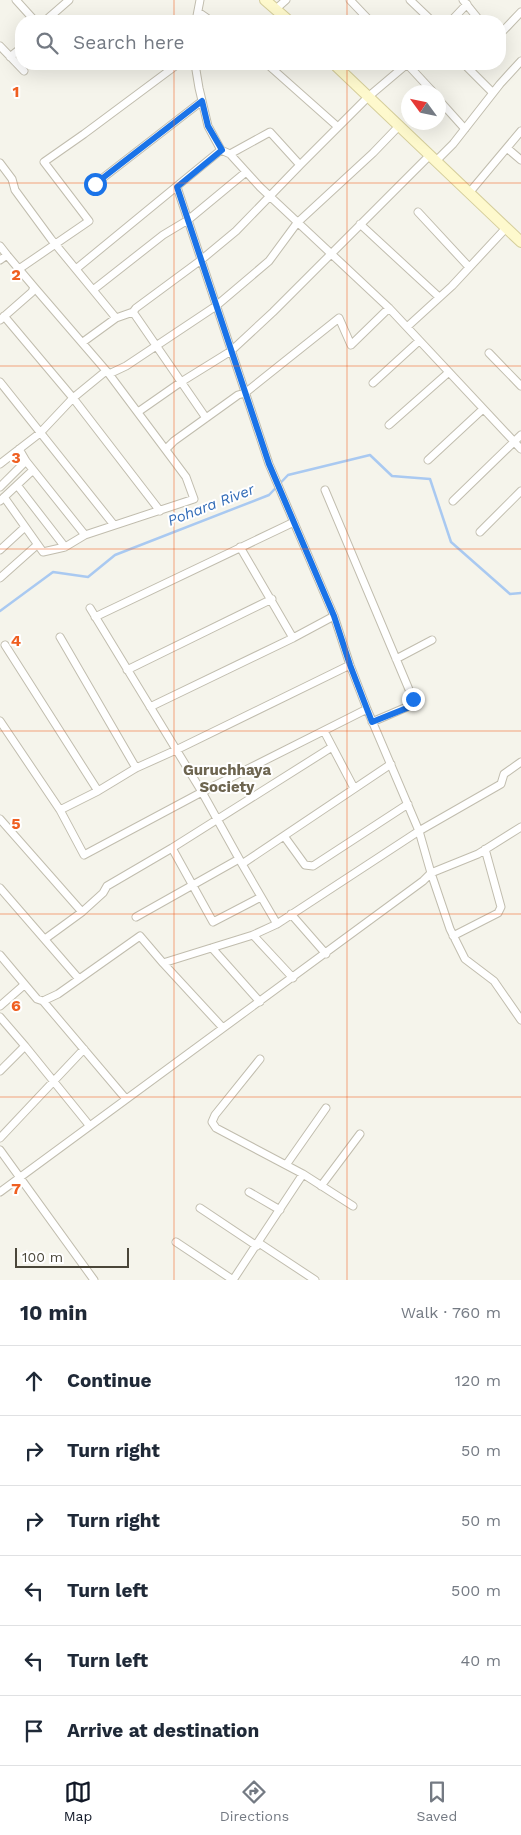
<!DOCTYPE html>
<html lang="en">
<head>
<meta charset="utf-8">
<style>
	:root { --surface:#fff; --page:#f2f2f3; --text:#1f2937; --muted:#747a83; --line:#e0e1e3; --accent:#111827 }
	body { margin:0; font-family:"Work Sans",sans-serif; background:var(--page); color:var(--text) }
	.compass { position:absolute; left:401px; top:85px; width:45px; height:45px; border-radius:50%; background:var(--surface); box-shadow:0 5px 20px #0002; rotate:303deg }
	.scale { position:absolute; left:15px; bottom:12px; width:114px; box-sizing:border-box; padding-left:5px; border:2px solid #4a4639; border-top:0; font-size:14px; line-height:18px; white-space:nowrap; color:#4a4639; -webkit-text-stroke:4px #fff; paint-order:stroke }
	.stop { position:absolute; width:15px; height:15px; margin:-11px; border:4px solid #1a73e8; border-radius:50%; background:#fff }
	.stop.end { background:#1a73e8; border-color:#fff; box-shadow:0 1px 5px #0008 }
	.list { margin:0; padding:0; list-style:none }
	h2 { display:flex; justify-content:space-between; align-items:center; height:65px; margin:0; padding:0 20px; font-size:21px }
	h2 small { font-size:16px; font-weight:400; color:var(--muted) }
	.list li { display:grid; grid-template-columns:32px 1fr auto; gap:15px; align-items:center; box-sizing:border-box; height:70px; padding:0 20px; border-top:1px solid var(--line) }
	.list b { display:block; font-size:19px; white-space:nowrap }
	.list em { font-size:16px; font-style:normal; color:var(--muted) }
	.icon { flex:none; width:28px; height:28px; fill:none; stroke:currentColor; stroke-width:2; stroke-linecap:round; stroke-linejoin:round }
	.map { position:relative; flex:none; width:521px; height:1280px; overflow:hidden }
	.search { position:absolute; background:var(--surface); box-shadow:0 5px 20px #0002; left:15px; right:15px; top:15px; height:55px; display:flex; align-items:center; gap:12px; box-sizing:border-box; padding:0 18px; border-radius:20px; color:var(--muted); font-size:19px }
	.sheet { height:485px; background:var(--surface) }
	nav { display:flex; justify-content:space-around; align-items:center; box-sizing:border-box; height:70px; border-top:1px solid var(--line); background:var(--surface); font-size:14px; color:var(--muted) }
	nav a { display:grid; justify-items:center; gap:2px }
	nav .on { color:var(--accent) }
	.map>svg:first-child { display:block }
	.lines { fill:none; stroke-linecap:round; stroke-linejoin:round }
	.stream { stroke:#a9c9f1; stroke-width:2.5 }
	.street-casing { stroke:#c1bdae; stroke-width:9 }
	.secondary-casing { stroke:#d5ce9b; stroke-width:12 }
	.street { stroke:#fff; stroke-width:7 }
	.secondary { stroke:#fef9cd; stroke-width:10 }
	.route { stroke:#1a73e8; stroke-width:6 }
	.grid { fill:none; stroke:#ef5f21; stroke-width:1; stroke-opacity:0.55 }
	.labels { text-anchor:middle; stroke-width:4; stroke-linejoin:round; paint-order:stroke }
	.water-label { font-size:15px; font-style:italic; fill:#316bb7; stroke:#fff }
	.neighbourhood-label { font-size:15px; font-weight:bold; fill:#6d6550; stroke:#fff }
	.grid-label { font-size:16px; text-anchor:middle; font-weight:bold; fill:#ef5f21; stroke:#fff; stroke-width:4; stroke-linejoin:round; paint-order:stroke }
</style>
</head>
<body>
<div class="map">
<svg width="521" height="1280" viewBox="0 0 521 1280">
	<rect width="100%" height="100%" fill="#f5f4eb"/>
	<g class="lines">
		<path class="stream" d="M0 611 53 572 88 577 115 555 269 495 288 475 370 455 392 476 430 479 451 542 510 594 521 593"/>
		<defs>
			<path id="street" d="M16 0 35 21
				M350 0 370 21
				M410 0 432 21
				M463 0 480 21
				M276 9 286 0
				M198 12 211 21
				M45 21 69 0
				M196 21 200 0
				M451 21 467 4
				M500 34 521 12
				M0 46 24 71
				M10 57 21 48
				M267 64 338 127
				M407 64 433 92
				M464 64 493 93
				M438 99 465 129
				M508 149 521 160
				M221 150 230 154 260 187 389 308 521 449
				M230 154 270 132 300 165 368 97 407 64
				M436 161 453 144 500 84 521 61
				M0 163 12 179 15 190 51 239 116 318 83 342
				M95 184 202 101
				M469 193 521 131
				M418 212 469 267
				M360 224 439 297
				M0 246 7 255
				M0 260 7 255 34 287 32 292 0 320
				M19 269 89 221 44 162 84 134 178 64
				M76 269 221 150 208 126 199 88 195 64
				M34 287 109 374 126 366 216 306 269 261 297 223 373 153 399 126
				M93 290 163 235 188 220 246 172
				M133 312 206 418
				M4 316 73 398 160 511
				M116 318 133 312 136 308 201 260 236 231 300 165
				M407 327 452 286 506 228
				M489 353 521 386
				M0 382 114 525
				M373 383 419 341
				M138 412 181 382 231 351 273 312 430 155
				M389 425 449 372
				M19 449 26 461 85 535 194 499 186 477 109 374
				M166 449 174 441 238 395 245 393 339 318 351 345 389 308
				M428 460 483 409
				M0 464 40 433 73 398 106 371
				M17 485 65 547
				M0 487 26 461
				M325 490 413 699 407 707 372 722
				M4 497 43 552 65 547 85 535
				M0 501 33 470
				M453 501 521 435
				M480 532 521 491
				M0 550 25 527
				M0 578 37 545
				M95 617 294 522
				M60 637 136 768
				M293 638 334 616
				M5 645 98 791
				M396 659 432 640
				M127 670 272 599
				M150 707 293 638 240 547
				M367 709 202 792 242 864 391 764
				M0 721 60 810 98 791 136 768 176 750 350 665 334 616 269 464 177 187
				M324 731 354 788
				M60 810 84 855 202 792 90 608
				M0 819 82 912 45 939
				M521 827 478 854 431 873 450 929 465 959 494 981 521 1020
				M284 836 305 865 313 866 408 804
				M172 848 213 922 261 897
				M242 864 277 924 419 831 501 784 504 774 521 762
				M0 888 79 979
				M82 912 103 893 107 886 172 848 332 747
				M291 914 326 954
				M136 917 239 859
				M253 935 293 978
				M453 936 498 913 501 907 485 849
				M212 948 260 1002
				M0 955 37 999 43 1001 58 994 140 936 163 963 253 935 277 924
				M163 963 223 1028
				M43 1001 126 1099
				M0 1006 24 985
				M0 1017 25 1046 0 1071
				M25 1046 89 1125
				M260 1059 215 1115 212 1122 216 1128 303 1174 353 1206
				M0 1138 84 1049
				M0 1150 94 1280
				M286 1165 326 1108
				M321 1186 360 1134
				M0 1192 423 881 431 873 419 831 367 709 350 665
				M249 1192 280 1210
				M200 1208 257 1246
				M176 1242 233 1280
				M259 1243 315 1280
				M233 1280 303 1174"/>
			<path id="secondary" d="M265 0 289 21
				M334 64 521 242"/>
		</defs>
		<use href="#street" class="street-casing"/>
		<use href="#secondary" class="secondary-casing"/>
		<use href="#street" class="street"/>
		<use href="#secondary" class="secondary"/>
	</g>
	<g class="lines">
		<path class="route" d="M95 184 202 101 208 126 222 150 177 187 269 464 334 616 350 665 372 722 407 708 413 699"/>
	</g>
	<path class="grid" d="M174 0V21M347 0V21M174 64V1280M347 64V1280M0 183H521M0 366H521M0 549H521M0 731H521M0 914H521M0 1097H521"/>
	<g class="labels">
		<g class="water-label">
			<text transform="translate(211 505) rotate(-21)" y="5">Pohara River</text>
		</g>
		<g class="neighbourhood-label">
			<text x="227" y="775">Guruchhaya<tspan x="227" dy="17">Society</tspan></text>
		</g>
	</g>
	<g class="grid-label">
		<text x="16" y="97">1</text>
		<text x="16" y="280">2</text>
		<text x="16" y="463">3</text>
		<text x="16" y="646">4</text>
		<text x="16" y="829">5</text>
		<text x="16" y="1011">6</text>
		<text x="16" y="1194">7</text>
	</g>
</svg>
<svg class="compass" viewBox="-18 -18 36 36"><path d="M0-13l5 13h-10z" fill="#e53935"/><path d="M0 13l5-13h-10z" fill="#747a83"/></svg>
<div class="scale">100 m</div>
<div class="stop" style="left:95px;top:184px"></div>
<div class="stop end" style="left:413px;top:699px"></div>
<div class="search"><svg class="icon" aria-label="search" viewBox="0 0 24 24"><circle cx="10" cy="10" r="6"/><path d="M15 15l6 6"/></svg>Search here</div>
</div>
<section class="sheet">
<h2>10 min<small>Walk · 760 m</small></h2>
<ul class="list">
<li><svg class="icon" aria-label="ahead" viewBox="0 0 24 24"><path d="M12 20V5M6 11l6-6 6 6"/></svg><div><b>Continue</b></div><em>120 m</em></li>
<li><svg class="icon" aria-label="right" viewBox="0 0 24 24"><path d="M7 20v-9h11M14 6l5 5-5 5"/></svg><div><b>Turn right</b></div><em>50 m</em></li>
<li><svg class="icon" aria-label="right" viewBox="0 0 24 24"><path d="M7 20v-9h11M14 6l5 5-5 5"/></svg><div><b>Turn right</b></div><em>50 m</em></li>
<li><svg class="icon" aria-label="left" viewBox="0 0 24 24"><path d="M17 20v-9H6M10 6l-5 5 5 5"/></svg><div><b>Turn left</b></div><em>500 m</em></li>
<li><svg class="icon" aria-label="left" viewBox="0 0 24 24"><path d="M17 20v-9H6M10 6l-5 5 5 5"/></svg><div><b>Turn left</b></div><em>40 m</em></li>
<li><svg class="icon" aria-label="arrive" viewBox="0 0 24 24"><path d="M6 21V4h12l-3 4 3 4H6"/></svg><div><b>Arrive at destination</b></div></li>
</ul>
</section>
<nav>
<a class="on"><svg class="icon" aria-label="map" viewBox="0 0 24 24"><path d="M3 6l6-2 6 2 6-2v14l-6 2-6-2-6 2zM9 4v14M15 6v14"/></svg>Map</a>
<a><svg class="icon" aria-label="directions" viewBox="0 0 24 24"><path d="M12 3l9 9-9 9-9-9zM9 14v-3h6M13 9l2 2-2 2"/></svg>Directions</a>
<a><svg class="icon" aria-label="saved" viewBox="0 0 24 24"><path d="M7 4h10v16l-5-4-5 4z"/></svg>Saved</a>
</nav>
</body>
</html>
